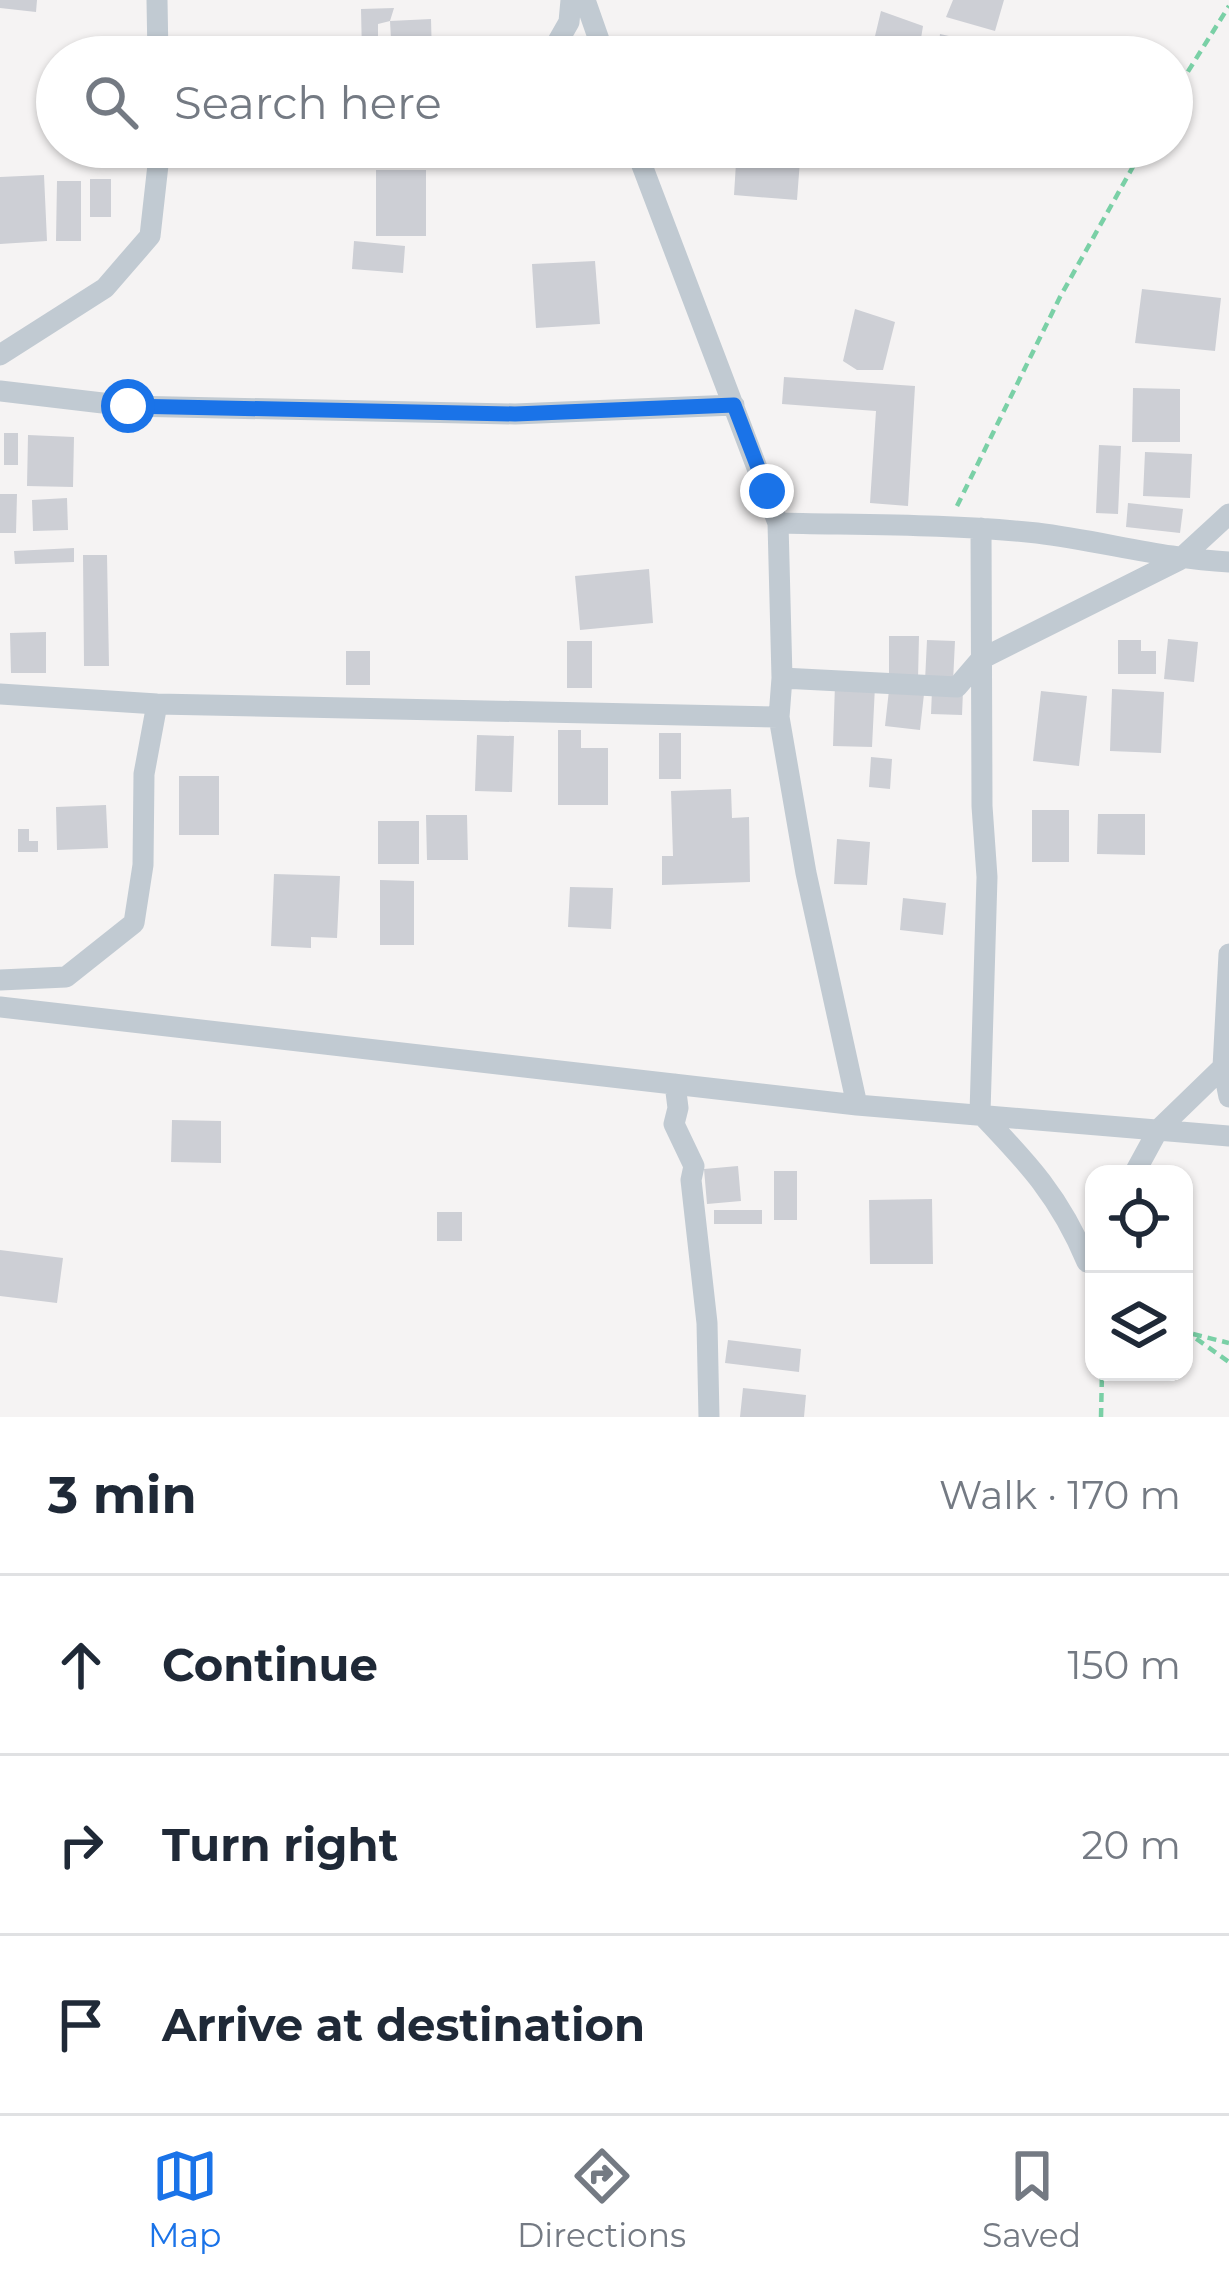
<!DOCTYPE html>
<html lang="en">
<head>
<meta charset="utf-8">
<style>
	:root { --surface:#fff; --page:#f6f6f7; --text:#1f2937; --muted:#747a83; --line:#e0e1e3; --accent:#1a73e8 }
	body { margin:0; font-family:Montserrat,sans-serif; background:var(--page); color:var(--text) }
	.controls { position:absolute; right:36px; bottom:36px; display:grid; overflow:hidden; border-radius:24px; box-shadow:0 3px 9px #0004 }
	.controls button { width:108px; height:108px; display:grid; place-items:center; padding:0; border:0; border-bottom:3px solid var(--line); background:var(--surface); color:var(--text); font:60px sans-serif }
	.stop { position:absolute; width:36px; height:36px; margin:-27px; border:9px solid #1a73e8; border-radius:50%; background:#fff }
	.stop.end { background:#1a73e8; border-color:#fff; box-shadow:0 3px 12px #0008 }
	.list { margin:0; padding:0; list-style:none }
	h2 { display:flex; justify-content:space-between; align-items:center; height:156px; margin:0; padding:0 48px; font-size:51px }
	h2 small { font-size:39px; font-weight:400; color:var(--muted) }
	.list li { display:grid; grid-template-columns:78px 1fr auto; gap:36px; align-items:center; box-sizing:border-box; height:180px; padding:0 48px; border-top:3px solid var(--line) }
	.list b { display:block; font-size:45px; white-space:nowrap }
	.list em { font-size:39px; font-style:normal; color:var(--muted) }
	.icon { flex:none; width:66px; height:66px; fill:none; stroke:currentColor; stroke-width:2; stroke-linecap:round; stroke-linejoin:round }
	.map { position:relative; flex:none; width:1229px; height:1417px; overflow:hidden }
	.search { position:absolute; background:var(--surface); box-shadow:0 3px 9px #0004; left:36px; right:36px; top:36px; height:132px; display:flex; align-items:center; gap:30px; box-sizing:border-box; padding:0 42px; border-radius:66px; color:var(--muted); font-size:45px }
	.sheet { height:696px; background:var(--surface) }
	nav { display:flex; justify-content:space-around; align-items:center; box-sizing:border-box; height:168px; border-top:3px solid var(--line); background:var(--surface); font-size:33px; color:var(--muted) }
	nav a { display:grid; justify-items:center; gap:6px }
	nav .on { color:var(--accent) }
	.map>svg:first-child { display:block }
	.building { fill:#cdcfd5 }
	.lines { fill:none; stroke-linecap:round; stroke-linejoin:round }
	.path { stroke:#7ad0a6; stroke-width:4.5; stroke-dasharray:9 6; stroke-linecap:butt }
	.street { stroke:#c1cad2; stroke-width:21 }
	.route { stroke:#1a73e8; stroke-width:15 }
</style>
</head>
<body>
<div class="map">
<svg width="1229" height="1417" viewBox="0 0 1229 1417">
	<rect width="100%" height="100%" fill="#f5f3f3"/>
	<path class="building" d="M0 0H37L36 12 0 8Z
		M953 0H1004L995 31 946 17Z
		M394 8 390 21 431 19 432 57H392L390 21 378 24V54H362L361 9Z
		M881 11 923 26 918 57H870Z
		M940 34 993 46 990 57H937Z
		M243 147H291L292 155 245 160Z
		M737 147H801L797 200 734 195Z
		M376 170H426V236H376Z
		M44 175 47 241 0 244V177Z
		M90 179H111V217H90Z
		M57 181H81V241H56Z
		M354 241 405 246 403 273 352 269Z
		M595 261 600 324 536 328 532 264Z
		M1142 289 1221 298 1215 351 1135 343Z
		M855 309 895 322 883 370H857L843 361Z
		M784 377 915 386 908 506 870 503 876 411 782 404Z
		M1133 388 1180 389V442H1132Z
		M4 433H18V465H4Z
		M28 435 74 437 73 487 27 486Z
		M1099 445 1121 446 1118 514 1096 513Z
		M1145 452 1192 454 1190 498 1143 496Z
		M0 494H17L16 533H0Z
		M67 498 68 530 33 531 32 500Z
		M1128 503 1183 509 1180 533 1126 527Z
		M74 548V562L15 564 14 551Z
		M83 555H107L109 666H84Z
		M649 569 653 623 580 630 575 576Z
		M46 632V673H11L10 633Z
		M889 636H919L918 679H889Z
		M1168 639 1198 642 1194 682 1164 679Z
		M927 640 955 641 953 682 925 681Z
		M1118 640H1141V651H1156V674H1118Z
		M567 641H592V688H567Z
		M346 651H370V685H346Z
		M835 684 875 686 872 747 833 746Z
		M1112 689 1164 692 1161 753 1110 751Z
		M889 690 924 694 920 730 885 726Z
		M932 690 963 691 962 715 931 714Z
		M1041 691 1087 696 1079 766 1033 761Z
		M558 730H581V748H608V805H558Z
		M659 733H681V779H659Z
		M477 735 514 736 512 792 475 791Z
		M871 757 892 759 890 789 869 787Z
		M179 776H219V835H179Z
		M731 789 732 818 749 817 750 882 662 885V856H673L671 791Z
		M106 805 108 848 57 850 56 807Z
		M1032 810H1069V862H1032Z
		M1098 814H1145V855L1097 854Z
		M426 815H467L468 860H427Z
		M378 821H419V864H378Z
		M18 829H29V841H38V852H18Z
		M837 839 870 842 867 885 834 884Z
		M274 874 340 876 337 938 311 937V948L271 946Z
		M380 880 414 881V945H380Z
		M570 887 613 888 611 929 568 927Z
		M903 898 946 903 943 935 900 930Z
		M172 1120 221 1121V1163L171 1162Z
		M738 1166 741 1201 707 1204 704 1169Z
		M774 1171H797V1220H774Z
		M932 1199 933 1264H870L869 1200Z
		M714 1210H762V1224H714Z
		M437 1212H462V1241H437Z
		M0 1250 63 1258 57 1303 0 1296Z
		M728 1340 801 1349 799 1372 725 1363Z
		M743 1388 806 1395 804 1417H740Z"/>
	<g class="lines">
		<path class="path" d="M1172 97 1229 6
			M957 506 1060 297 1144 147
			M1184 1330 1229 1362
			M1193 1334 1229 1343
			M1101 1417 1102 1372"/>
		<path class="street" d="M157 0 158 57
			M585 0 605 57
			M549 57 569 22 571 0
			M635 147 778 523 782 678 779 717 806 873 857 1105
			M0 355 105 288 150 236 160 147
			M0 391 128 406 515 414 734 405
			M778 523C864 525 951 524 1037 533 1102 541 1164 559 1229 562
			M981 528 982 806 987 877 980 1113C1028 1163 1060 1197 1087 1262
			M782 678 957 687 981 659 1179 560 1229 514
			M0 694 157 704 779 717
			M1229 954 1223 1067 1229 1097
			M0 980 66 977 134 923 143 865 144 774 157 704
			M0 1007 857 1105 1229 1136
			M675 1084 678 1108 674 1124 694 1166 691 1180 707 1323 709 1417
			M1134 1174 1158 1130 1223 1067"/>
	</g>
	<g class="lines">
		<path class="route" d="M128 406 515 414 734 405 767 491"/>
	</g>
</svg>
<div class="controls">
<button><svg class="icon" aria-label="locate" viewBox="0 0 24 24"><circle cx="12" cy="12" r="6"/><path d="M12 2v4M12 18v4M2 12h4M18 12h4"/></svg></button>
<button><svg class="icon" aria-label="layers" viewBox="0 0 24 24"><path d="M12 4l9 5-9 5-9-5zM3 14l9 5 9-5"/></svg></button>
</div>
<div class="stop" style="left:128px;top:406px"></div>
<div class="stop end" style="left:767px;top:491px"></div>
<div class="search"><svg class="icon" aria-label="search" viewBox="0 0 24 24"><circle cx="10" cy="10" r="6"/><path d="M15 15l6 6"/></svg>Search here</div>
</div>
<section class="sheet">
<h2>3 min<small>Walk · 170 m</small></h2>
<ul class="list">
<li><svg class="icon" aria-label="ahead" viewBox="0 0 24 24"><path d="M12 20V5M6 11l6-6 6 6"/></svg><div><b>Continue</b></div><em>150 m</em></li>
<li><svg class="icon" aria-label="right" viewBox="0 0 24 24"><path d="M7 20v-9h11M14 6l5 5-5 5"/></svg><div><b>Turn right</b></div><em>20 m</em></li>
<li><svg class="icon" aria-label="arrive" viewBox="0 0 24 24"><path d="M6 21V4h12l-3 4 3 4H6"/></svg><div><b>Arrive at destination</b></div></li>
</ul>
</section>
<nav>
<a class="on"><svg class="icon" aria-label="map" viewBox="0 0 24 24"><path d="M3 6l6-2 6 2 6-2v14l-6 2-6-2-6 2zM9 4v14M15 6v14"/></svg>Map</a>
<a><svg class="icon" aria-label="directions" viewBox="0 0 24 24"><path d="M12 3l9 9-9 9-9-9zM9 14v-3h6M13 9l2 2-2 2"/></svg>Directions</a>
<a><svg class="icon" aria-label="saved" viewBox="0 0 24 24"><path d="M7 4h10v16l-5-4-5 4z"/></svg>Saved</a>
</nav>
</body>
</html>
